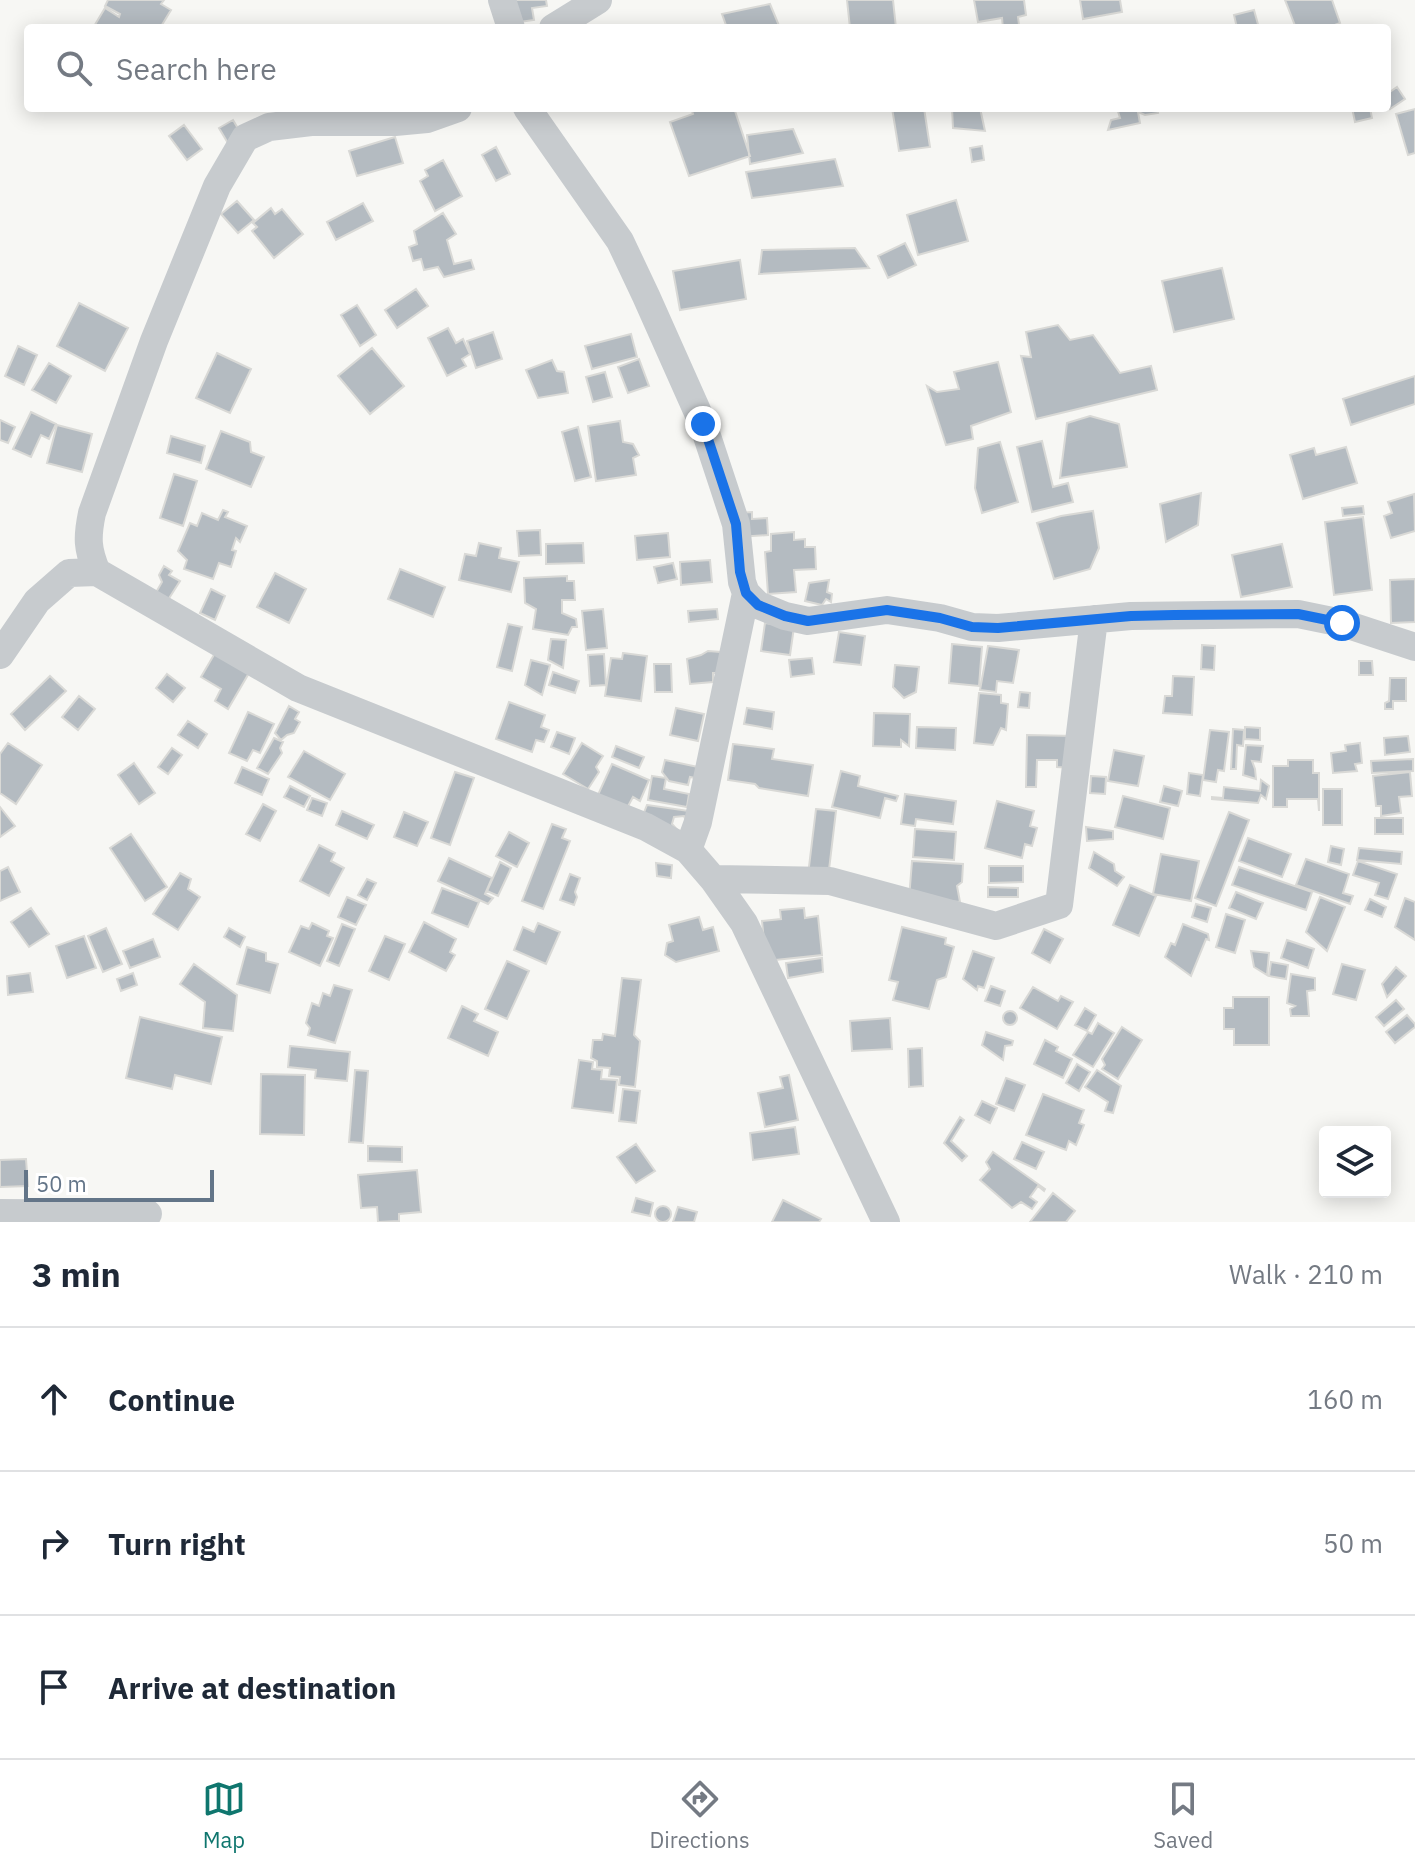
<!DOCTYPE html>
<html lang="en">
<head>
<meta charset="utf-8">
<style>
	:root { --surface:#fff; --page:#f6f6f7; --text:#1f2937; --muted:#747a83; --line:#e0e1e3; --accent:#0f766e }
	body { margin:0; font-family:"IBM Plex Sans",sans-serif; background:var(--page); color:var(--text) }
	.controls { position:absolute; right:24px; bottom:24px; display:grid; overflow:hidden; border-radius:8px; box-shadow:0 4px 20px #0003 }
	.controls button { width:72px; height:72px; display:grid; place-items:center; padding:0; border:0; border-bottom:2px solid var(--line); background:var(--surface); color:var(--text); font:40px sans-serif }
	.scale { position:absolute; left:24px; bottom:20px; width:190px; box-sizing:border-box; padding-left:8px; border:4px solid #637588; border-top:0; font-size:22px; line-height:28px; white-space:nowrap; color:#637588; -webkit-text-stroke:6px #fff; paint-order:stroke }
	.stop { position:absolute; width:24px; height:24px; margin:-18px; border:6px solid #1a73e8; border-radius:50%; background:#fff }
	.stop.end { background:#1a73e8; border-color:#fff; box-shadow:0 2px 8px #0008 }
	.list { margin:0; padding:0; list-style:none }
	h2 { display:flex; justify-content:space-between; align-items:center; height:104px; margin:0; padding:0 32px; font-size:34px }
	h2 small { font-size:26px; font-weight:400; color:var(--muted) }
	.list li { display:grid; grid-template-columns:52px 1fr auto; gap:24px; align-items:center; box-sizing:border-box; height:144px; padding:0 32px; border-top:2px solid var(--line) }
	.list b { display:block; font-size:30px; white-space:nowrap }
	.list em { font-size:26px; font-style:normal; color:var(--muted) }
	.icon { flex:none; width:44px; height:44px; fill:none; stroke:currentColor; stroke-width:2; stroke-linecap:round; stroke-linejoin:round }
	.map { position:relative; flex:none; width:1415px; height:1222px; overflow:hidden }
	.search { position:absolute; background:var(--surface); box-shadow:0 4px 20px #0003; left:24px; right:24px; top:24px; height:88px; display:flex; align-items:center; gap:20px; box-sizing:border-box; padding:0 28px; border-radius:8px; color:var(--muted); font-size:30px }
	.sheet { height:536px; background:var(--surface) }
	nav { display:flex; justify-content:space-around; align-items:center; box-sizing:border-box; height:112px; border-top:2px solid var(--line); background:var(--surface); font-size:22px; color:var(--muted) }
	nav a { display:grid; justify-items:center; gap:4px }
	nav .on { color:var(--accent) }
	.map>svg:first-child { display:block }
	.building { fill:#b4bbc1; stroke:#d9d9d6; stroke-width:2 }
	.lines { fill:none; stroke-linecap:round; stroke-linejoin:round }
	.minor { stroke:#c7cbce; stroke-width:28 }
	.route { stroke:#1a73e8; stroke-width:10 }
</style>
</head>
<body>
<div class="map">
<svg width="1415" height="1222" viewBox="0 0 1415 1222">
	<rect width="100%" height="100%" fill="#f7f7f4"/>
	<path class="building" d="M108 0H164L161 4 171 10 160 28H93L105 8 119 17 120 14 105 6Z
		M510 0H546L547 6 532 8 534 20 520 22Z
		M847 0H893L896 28H850Z
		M974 0H1024L1026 15 1018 17 1019 25 1006 28H1003L1002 18 978 22Z
		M1080 0H1120L1122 12 1083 19Z
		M1285 0H1332L1340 23 1327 28H1296Z
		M770 4 780 28H727L722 14Z
		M1254 10 1259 28H1237L1234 15Z
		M1397 87 1405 99 1390 109 1387 104V94Z
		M691 108H734L750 156 689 176 670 122 693 114Z
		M892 108H924L930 147 899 151Z
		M952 108H980L985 131 953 128Z
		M1117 108H1157L1158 113 1145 115 1138 112 1140 123 1108 130 1111 120 1120 118Z
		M1352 108H1370L1372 118 1355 122Z
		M1415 109V153L1408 155 1396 114Z
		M233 120 243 137 229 145 219 128Z
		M184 125 202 149 187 160 169 136Z
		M793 129 803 153 750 164 747 135Z
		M395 137 403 163 357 176 349 151Z
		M982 146 984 160 972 162 970 148Z
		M496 147 510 174 496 181 482 155Z
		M835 159 843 186 752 198 746 172Z
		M443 160 462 196 435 211 420 181 428 176 425 170Z
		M956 200 968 241 918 255 907 215Z
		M237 201 254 220 238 233 221 214Z
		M363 203 373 221 336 240 327 222Z
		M271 208 275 214 282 209 303 234 274 258 252 231 257 227 253 223Z
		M443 213 456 234 447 240 454 264 471 260 474 269 444 277 438 267 424 270 421 259 413 261 409 247 417 244 414 231Z
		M905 243 916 265 888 278 878 256Z
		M855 248 869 268 759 274 762 250Z
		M740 260 746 299 680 310 673 271Z
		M1222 268 1234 319 1174 332 1162 281Z
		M416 289 428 306 397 328 385 310Z
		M79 303 128 328 105 371 57 346Z
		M357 305 376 335 360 346 341 315Z
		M1058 325 1070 340 1093 335 1120 373 1151 366 1157 390 1036 419 1021 356 1031 357 1026 332Z
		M448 328 456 343 463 339 470 354 462 359 466 366 447 376 428 338Z
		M493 332 502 359 476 368 467 341Z
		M631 334 637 357 592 369 585 346Z
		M18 346 37 355 24 385 5 376Z
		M372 348 404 386 370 414 338 376Z
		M217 353 251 369 230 413 196 398Z
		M639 359 649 386 628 393 618 367Z
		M552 360 557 371 564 372 568 393 538 398 526 370Z
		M998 362 1011 412 971 426 973 439 946 445 927 386 937 392 959 389 954 372Z
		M49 363 71 376 56 403 32 390Z
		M605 372 612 397 593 402 586 377Z
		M1415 376V404L1351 425 1343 399Z
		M31 412 56 424 49 439 41 435 31 457 13 449Z
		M1090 416 1119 424 1127 467 1060 478 1067 423Z
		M0 420 15 427 8 443 0 440Z
		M620 421 623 442 633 444 639 455 633 458 636 475 596 481 588 426Z
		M57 425 92 434 82 472 47 463Z
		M578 427 591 477 575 481 562 432Z
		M221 431 250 442 251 452 264 457 251 487 206 469Z
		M171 436 205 446 201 463 167 453Z
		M1042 441 1053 487 1068 483 1073 502 1032 512 1017 447Z
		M1000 442 1018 502 982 513 975 488 978 448Z
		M1346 447 1357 483 1303 499 1290 455 1314 448 1316 455Z
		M174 474 197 481 183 526 160 518Z
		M1201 493 1198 525 1166 542 1160 504Z
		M1414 494 1415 531 1391 538 1384 516 1392 513 1388 502Z
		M1363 506 1364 514 1343 516 1342 508Z
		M223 510 228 512 225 517 247 526 240 542 236 538 232 550 236 551 231 567 219 563 213 579 184 569 187 560 178 551 190 523 197 526 202 513 218 520Z
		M1093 511 1099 548 1090 569 1054 579 1037 523 1061 516Z
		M752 512V519L767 518 768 535 738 537 737 513Z
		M1363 517 1372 590 1334 595 1325 522Z
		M540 530 541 555 519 556 517 531Z
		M794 532V540L805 539V547H815L816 569 794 570 796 592 768 594 765 552 771 551V534Z
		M668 533 670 557 637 560 635 536Z
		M479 543 501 548 499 558 519 562 511 592 459 580 465 554 476 556Z
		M583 543 584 563 546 564V544Z
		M1282 544 1292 587 1241 597 1232 555Z
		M710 560 712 582 681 585 680 562Z
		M673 563 677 579 658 583 654 567Z
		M164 566 172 571 169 575 180 581 166 603 154 596 162 582 159 575Z
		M400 569 445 587 433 617 388 599Z
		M275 573 306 589 289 623 257 607Z
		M567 576V581H574L575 600H562V613L576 619 577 627H572L568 635 533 629 536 609 525 603 524 578Z
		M1415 579V622L1391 623 1390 580Z
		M829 580 827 592 832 594 831 602 826 599 822 605 805 601 809 583Z
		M211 589 225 596 215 620 200 613Z
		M603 609 607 648 586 650 582 611Z
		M717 609 718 619 689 622 688 611Z
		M765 623 794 627 790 655 761 651Z
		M508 624 522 627 512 671 497 667Z
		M839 632 865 636 861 665 834 662Z
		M551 639 566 640 563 668 548 660Z
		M952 644 982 647 979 686 949 683Z
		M1202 645 1215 646 1214 670 1201 669Z
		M988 646 1019 650 1013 683 997 681 996 692 980 690Z
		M708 651 721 652 726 673H713V682L690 684 687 659 701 655Z
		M215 653 249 673 228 709 215 701 221 689 201 677Z
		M623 653 647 656 641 701 605 696 611 658 622 659Z
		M604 654 606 685 590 686 588 655Z
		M812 658 814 674 791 677 789 660Z
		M531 660 550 665 542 695 525 685Z
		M1359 661H1372L1373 675H1359Z
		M654 664H671L672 692H655Z
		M895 665 919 667 916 692 904 698 893 687Z
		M553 672 579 681 575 693 549 685Z
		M167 674 185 688 173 702 156 688Z
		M50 676 66 691 25 730 11 714Z
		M1173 676 1194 677 1192 715 1163 713 1165 696H1172Z
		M1390 678H1406V701H1393V709H1385V703L1389 701Z
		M1020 692 1030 693 1029 708 1018 707Z
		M979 693 1001 695V703L1008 704 1006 730 1001 728 993 745 974 743Z
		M79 696 95 709 78 730 62 717Z
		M509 702 545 715 541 727 549 730 544 742 536 740 532 752 496 739Z
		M289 706 299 712 295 719 300 722 294 733 287 735 281 740 275 733Z
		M676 708 704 714 698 741 670 735Z
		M747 708 774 712 772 729 744 724Z
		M248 712 274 724 260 753 253 750 247 761 229 753Z
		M874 713 910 714 909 746 901 740V747L873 746Z
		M188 721 207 734 198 748 178 735Z
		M917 727 956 728 955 750 916 748Z
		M1245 727 1260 728V740L1245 739Z
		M1233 729 1244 730 1243 746 1237 745 1236 769H1231Z
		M1210 730 1229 732 1224 771 1218 770 1216 782 1203 780Z
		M557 732 575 738 569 754 551 747Z
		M1027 735 1074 736V768L1057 767V760H1037L1036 787H1026Z
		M1408 736 1410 752 1385 755 1384 738Z
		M274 738 283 742 280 748 282 753 268 774 257 768Z
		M8 743 42 765 16 804 0 793V754Z
		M582 743 603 756 596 767 599 772 588 789 563 774Z
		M1360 743 1362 763 1355 764 1357 771 1333 773 1331 753 1346 751 1345 745Z
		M733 744 774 749 772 759 813 765 808 796 759 788 755 784 728 780Z
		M1246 745 1263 746 1261 762 1252 761 1255 769 1256 779 1243 775Z
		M616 746 644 757 639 768 612 757Z
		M172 748 182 755 168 774 158 767Z
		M1114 750 1144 756 1138 786 1108 781Z
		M304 751 345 774 330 800 288 777Z
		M1413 759V771L1372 773 1371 761Z
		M665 760 698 767 695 778 690 777 688 785 669 781 662 772Z
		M1288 760H1313V773H1319V811L1318 799H1287V807H1273V766H1288Z
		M134 763 155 793 139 804 118 775Z
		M612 764 649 780 640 801 633 797 626 810 597 797Z
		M242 767 269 779 262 795 235 783Z
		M841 771 860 776 858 786 898 796 896 801 885 798 880 818 832 807Z
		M455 772 474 778 450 845 431 838Z
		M1410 772 1412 796 1399 797 1401 813 1381 816V806H1376L1373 776Z
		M1189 773 1203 775 1200 796 1187 794Z
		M652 776 666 778 664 789 689 794 687 807 648 800Z
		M1091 776 1106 777 1105 794 1090 793Z
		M1261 780 1269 786 1266 799 1261 795 1258 803 1212 799V797L1223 798 1224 787 1260 791Z
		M290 786 310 796 304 807 284 797Z
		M1164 786 1182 791 1178 806 1160 802Z
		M1323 789H1342V825H1323Z
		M905 794 956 801 953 824 916 819 915 826 901 824Z
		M1123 796 1170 808 1163 839 1115 827Z
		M312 798 327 803 322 816 307 810Z
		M997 801 1034 811 1030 826 1037 828 1032 846 1025 844 1022 858 985 848Z
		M263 804 276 811 260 841 246 834Z
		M647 805 689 811 686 821 684 816 674 817 672 824 681 834 641 820Z
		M0 807 15 826 0 837Z
		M816 809 836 811 828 878 808 875Z
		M342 811 374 825 367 839 336 825Z
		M404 812 428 822 417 846 394 837Z
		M1229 812 1249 820 1216 906 1195 898Z
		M1375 818H1403V834H1375Z
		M552 824 566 829 562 838 570 841 543 909 522 901Z
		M1086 827 1113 831V839L1087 841Z
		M915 829 956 832 954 860 913 857Z
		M509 832 529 843 517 867 496 856Z
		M131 834 167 887 145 901 110 848Z
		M1248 838 1291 854 1282 877 1239 861Z
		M319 845 335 853 331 861 344 868 329 896 300 881Z
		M1331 846 1344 849 1341 865 1328 862Z
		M1359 848 1402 852 1401 864 1357 860Z
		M1094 852 1114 864 1115 871 1124 877 1117 886 1089 868Z
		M1161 854 1199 861 1191 901 1153 894Z
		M449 858 492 878 485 894 493 898 488 904 438 881Z
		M1306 859 1349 874 1343 893 1353 896 1350 904 1296 885Z
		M912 861 963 864 962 882 957 886 960 902 909 899Z
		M1358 861 1397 874 1388 899 1375 895 1379 883 1353 875Z
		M500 862 511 868 498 896 487 891Z
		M656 863 672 865 671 878 657 876Z
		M989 866H1023V882L989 883Z
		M8 867 20 892 0 901V871Z
		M1239 867 1312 892 1306 910 1232 885Z
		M180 873 191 879 188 889 200 897 178 930 153 914Z
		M570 874 580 878 575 892 577 897 574 905 560 900Z
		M367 879 376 883 367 900 358 895Z
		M1130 885 1156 896 1139 936 1113 925Z
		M988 887 1018 888V897H988Z
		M442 888 479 902 468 927 432 913Z
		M1236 892 1263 903 1256 919 1229 908Z
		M347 897 366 905 356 925 338 917Z
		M1320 897 1345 907 1327 951 1306 932Z
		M1405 898 1415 902V940L1395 927Z
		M1370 899 1386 907 1382 917 1365 910Z
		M1196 904 1211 908 1207 922 1192 917Z
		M31 908 49 934 29 947 11 922Z
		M804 908 805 918 818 916 822 955 766 961 762 921 781 919 780 910Z
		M1226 914 1245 920 1235 953 1216 947Z
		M699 917 703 930 713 927 719 951 676 962 665 955 667 943 673 941 669 925Z
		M424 922 456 939 450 952 455 955 446 971 409 952Z
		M312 923 329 931 327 936 333 938 320 966 289 952 301 926 309 929Z
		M538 923 560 932 546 964 514 950 523 927 534 932Z
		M342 924 355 929 339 966 327 961Z
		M1183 924 1208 934 1209 940 1206 939 1191 976 1165 957 1171 943 1175 945Z
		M902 927 946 938 945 944 954 947 946 977 937 980 929 1009 893 1000 898 982 889 980Z
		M106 928 122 964 103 972 88 936Z
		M229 928 245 937 240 947 224 937Z
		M1044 929 1063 939 1050 963 1032 953Z
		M84 936 96 968 67 978 56 946Z
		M385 936 405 944 389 980 369 971Z
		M153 939 160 957 130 968 123 951Z
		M1287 940 1314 949 1308 968 1281 958Z
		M247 947 266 953V961L278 964 270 993 237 984Z
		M973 951 994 958 984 988 978 986 977 990 963 979Z
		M1251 951 1269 953 1267 975 1254 967Z
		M822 958 823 972 788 978 786 963Z
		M507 961 529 971 507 1019 485 1009Z
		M1271 962 1288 965 1286 979 1269 976Z
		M194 964 237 995 233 1031 203 1028 205 1002 180 984Z
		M1342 964 1365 970 1356 1000 1333 994Z
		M1396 967 1406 976 1387 997 1382 984Z
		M30 973 33 992 8 995 7 976Z
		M133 973 137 985 121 991 117 979Z
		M1291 974 1315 978V990L1307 991 1309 1016H1291L1290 1009 1295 1006 1287 1003Z
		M622 978 641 980 634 1035 640 1041 635 1087 619 1085 620 1077 609 1076 610 1068 597 1067V1061L591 1058 593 1040H602L603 1034 615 1036Z
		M334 985 352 990 335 1043 308 1035 310 1028 306 1023 312 1003 319 1006 323 993 330 996Z
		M991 986 1005 991 1000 1006 985 1001Z
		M1033 987 1058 1001 1061 996 1073 1002 1057 1029 1020 1008Z
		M1233 997H1269V1045H1234V1029H1224V1008H1233Z
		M1396 1000 1404 1009 1384 1026 1376 1017Z
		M462 1006 478 1014 474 1021 498 1032 488 1056 448 1038Z
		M1085 1008 1096 1015 1087 1031 1075 1025Z
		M1003 1018a7 7 0 1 1 14 0a7 7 0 1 1-14 0Z
		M1407 1015 1415 1024V1027L1395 1043 1386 1032Z
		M140 1017 222 1037 211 1084 175 1075 172 1089 126 1078Z
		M890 1018 892 1049 852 1051 850 1021Z
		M1098 1023 1114 1033 1093 1067 1073 1055 1088 1032 1092 1034Z
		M1122 1027 1142 1040 1118 1079 1102 1069 1105 1065 1102 1059Z
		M986 1032 1013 1041 1012 1045 1005 1046 1003 1060 982 1045Z
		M1045 1040 1058 1047 1056 1051 1072 1059 1063 1078 1034 1064Z
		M290 1046 350 1052 347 1081 315 1078 316 1070 288 1067Z
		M922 1048 923 1086 909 1087 908 1049Z
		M579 1060 593 1062 592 1069 602 1070 601 1079 617 1080 613 1113 572 1108Z
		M1077 1064 1090 1072 1079 1091 1066 1083Z
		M355 1070 368 1071 363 1143 349 1142Z
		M1097 1070 1121 1086 1113 1113 1105 1111 1108 1102 1085 1087Z
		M261 1074 305 1075 304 1135 260 1134Z
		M789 1075 798 1120 765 1127 758 1093 783 1088 780 1077Z
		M1006 1078 1025 1085 1014 1111 996 1104Z
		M623 1089 640 1091 636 1123 619 1121Z
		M1043 1094 1084 1110 1079 1123 1084 1125 1076 1145 1069 1141 1066 1150 1026 1135Z
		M982 1101 997 1108 990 1123 975 1115Z
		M960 1117 964 1120 951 1141 967 1156 962 1161 944 1143Z
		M795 1127 799 1154 753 1160 750 1133Z
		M1022 1142 1044 1152 1036 1169 1014 1159Z
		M636 1144 655 1171 636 1183 617 1157Z
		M368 1146 402 1147V1162L368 1161Z
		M993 1152 1045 1189 1044 1191 1038 1186 1030 1197 1037 1202 1032 1209 1021 1202 1012 1208 980 1180 990 1169 986 1162Z
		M26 1159 28 1186 0 1187V1160Z
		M417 1170 421 1212 399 1214V1221L378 1222 377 1207 361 1208 358 1175Z
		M1053 1193 1075 1211 1066 1222H1030Z
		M636 1198 653 1203 650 1216 632 1212Z
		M783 1200 821 1219 819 1222H772Z
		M655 1214a8 8 0 1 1 16 0a8 8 0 1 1-16 0Z
		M678 1207 697 1212 694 1222H673Z"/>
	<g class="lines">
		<path class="minor" d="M502 0 511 28
			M553 28 598 0
			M458 108 427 119 395 122H311L269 127 245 138 217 186 154 341 92 513C87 537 87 549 97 572L298 688 646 827 688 850 713 879 744 923 886 1222
			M527 108 620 241 646 296 703 424 736 524 742 582 746 593 758 605 785 616 808 621 887 610 940 618 972 627 998 628 1131 616 1298 614 1342 623 1415 647
			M0 655 37 601 69 573 97 572
			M688 850 698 822 746 593
			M713 879 830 881 996 926 1059 905 1094 619
			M0 1213 148 1214"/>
	</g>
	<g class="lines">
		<path class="route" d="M703 424 736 524 740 572 746 593 758 605 785 616 808 621 887 610 940 618 972 627 998 628 1131 616 1174 615 1298 614 1342 623"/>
	</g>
</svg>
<div class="controls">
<button><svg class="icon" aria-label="layers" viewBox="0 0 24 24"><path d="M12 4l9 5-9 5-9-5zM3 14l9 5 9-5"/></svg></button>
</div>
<div class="scale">50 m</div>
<div class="stop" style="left:1342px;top:623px"></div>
<div class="stop end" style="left:703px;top:424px"></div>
<div class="search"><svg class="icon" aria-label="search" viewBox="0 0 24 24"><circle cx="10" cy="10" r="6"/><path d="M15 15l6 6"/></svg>Search here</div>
</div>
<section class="sheet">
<h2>3 min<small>Walk · 210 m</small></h2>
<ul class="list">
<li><svg class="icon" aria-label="ahead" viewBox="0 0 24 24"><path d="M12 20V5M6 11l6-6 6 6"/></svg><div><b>Continue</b></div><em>160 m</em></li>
<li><svg class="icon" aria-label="right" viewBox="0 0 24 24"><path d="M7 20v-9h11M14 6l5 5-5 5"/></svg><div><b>Turn right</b></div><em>50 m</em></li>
<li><svg class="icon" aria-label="arrive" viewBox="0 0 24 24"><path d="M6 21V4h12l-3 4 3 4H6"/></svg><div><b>Arrive at destination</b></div></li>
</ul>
</section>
<nav>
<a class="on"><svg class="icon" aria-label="map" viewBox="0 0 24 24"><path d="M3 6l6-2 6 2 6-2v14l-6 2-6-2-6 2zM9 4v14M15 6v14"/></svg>Map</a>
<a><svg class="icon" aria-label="directions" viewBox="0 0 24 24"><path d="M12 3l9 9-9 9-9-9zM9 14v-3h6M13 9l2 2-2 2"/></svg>Directions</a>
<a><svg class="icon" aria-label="saved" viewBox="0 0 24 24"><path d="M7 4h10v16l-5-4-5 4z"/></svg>Saved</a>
</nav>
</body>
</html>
